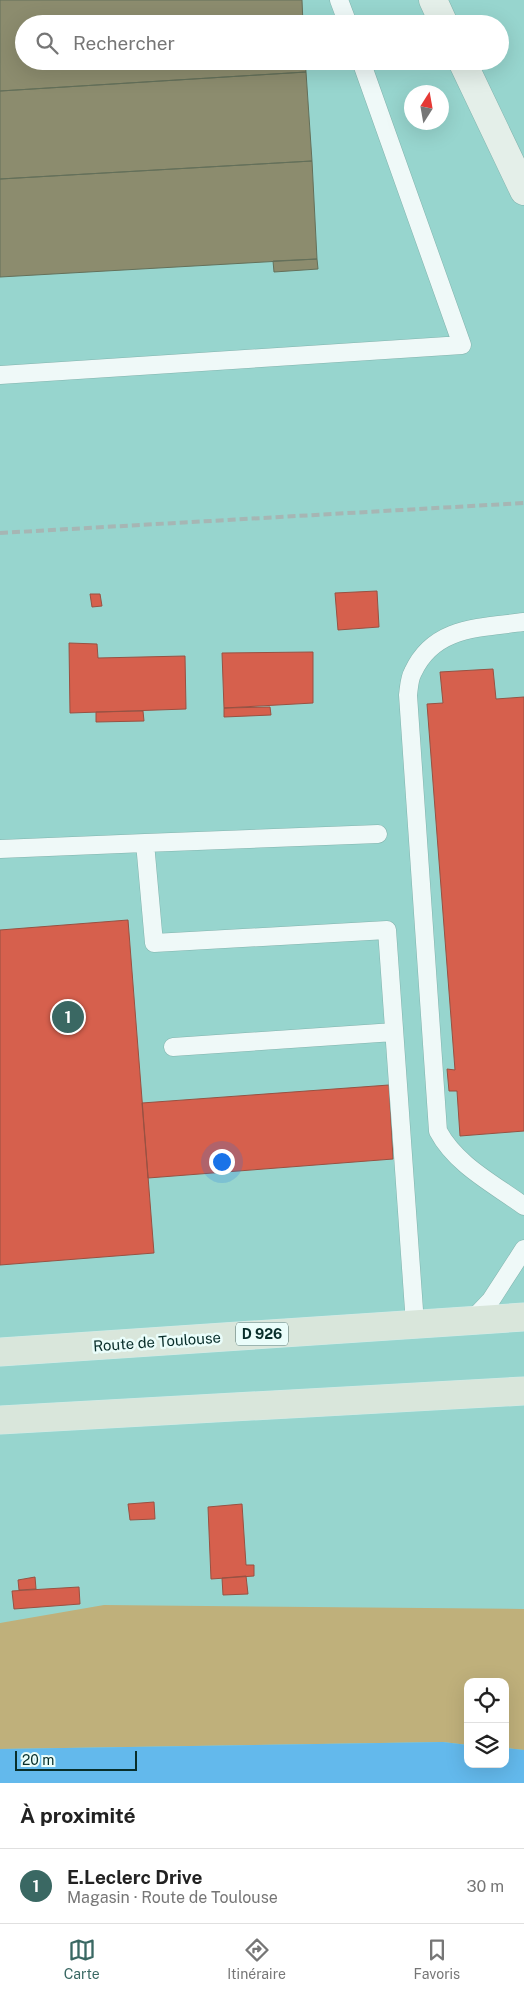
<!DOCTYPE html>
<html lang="fr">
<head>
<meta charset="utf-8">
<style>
	:root { --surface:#fff; --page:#f6f6f6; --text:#222; --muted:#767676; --line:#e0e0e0; --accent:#3a6863 }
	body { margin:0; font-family:"Public Sans",sans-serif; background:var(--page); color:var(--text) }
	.controls { position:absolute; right:15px; bottom:15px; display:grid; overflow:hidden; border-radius:10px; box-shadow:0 5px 20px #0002 }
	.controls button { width:45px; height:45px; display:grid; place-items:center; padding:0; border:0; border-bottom:1px solid var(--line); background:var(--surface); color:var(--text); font:25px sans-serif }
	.compass { position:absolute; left:404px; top:85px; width:45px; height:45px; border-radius:50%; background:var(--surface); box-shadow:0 5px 20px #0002; rotate:11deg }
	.scale { position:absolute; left:15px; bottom:12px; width:122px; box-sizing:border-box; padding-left:5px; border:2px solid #082e2a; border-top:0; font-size:14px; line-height:18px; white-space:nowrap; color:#082e2a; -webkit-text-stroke:4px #eafdfa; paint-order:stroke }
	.you { position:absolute; left:221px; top:1161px; width:18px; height:18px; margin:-12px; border:4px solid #fff; border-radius:50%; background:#1a73e8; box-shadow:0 0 0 8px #1a73e833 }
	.badge { display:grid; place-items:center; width:32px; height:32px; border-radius:50%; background:var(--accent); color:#fff; font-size:16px; font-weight:700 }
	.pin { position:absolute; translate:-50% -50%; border:2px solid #fff; box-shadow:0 1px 5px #0006 }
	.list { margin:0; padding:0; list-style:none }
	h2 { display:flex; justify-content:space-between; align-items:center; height:65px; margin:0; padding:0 20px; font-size:21px }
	h2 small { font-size:16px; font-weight:400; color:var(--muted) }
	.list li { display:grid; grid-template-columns:32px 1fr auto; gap:15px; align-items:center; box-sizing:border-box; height:75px; padding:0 20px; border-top:1px solid var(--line) }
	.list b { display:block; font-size:19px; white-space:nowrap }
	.list p { margin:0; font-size:16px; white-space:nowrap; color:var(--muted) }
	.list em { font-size:16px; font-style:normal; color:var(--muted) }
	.icon { flex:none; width:28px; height:28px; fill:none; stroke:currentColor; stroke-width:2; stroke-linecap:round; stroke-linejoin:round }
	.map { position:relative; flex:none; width:524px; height:1783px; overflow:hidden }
	.search { position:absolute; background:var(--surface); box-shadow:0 5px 20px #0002; left:15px; right:15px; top:15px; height:55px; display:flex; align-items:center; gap:12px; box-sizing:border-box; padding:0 18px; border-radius:28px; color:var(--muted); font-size:19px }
	.sheet { height:140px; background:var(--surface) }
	nav { display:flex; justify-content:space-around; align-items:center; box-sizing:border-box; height:70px; border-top:1px solid var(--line); background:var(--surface); font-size:14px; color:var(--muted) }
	nav a { display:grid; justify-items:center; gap:2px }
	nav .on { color:var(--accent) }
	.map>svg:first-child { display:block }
	.green { fill:#bfb07b }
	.water { fill:#63b9ec }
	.shops { fill:#d6604d; stroke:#985142 }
	.industry { fill:#8c8c6e; stroke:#64705a }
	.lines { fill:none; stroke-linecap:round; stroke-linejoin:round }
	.lane-casing { stroke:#82b3ad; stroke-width:19 }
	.secondary-casing { stroke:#82b3ad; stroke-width:29 }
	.primary-casing { stroke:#d0ece9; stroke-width:29 }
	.lane { stroke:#eff9f8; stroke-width:18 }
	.secondary { stroke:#e4efe9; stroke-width:28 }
	.primary { stroke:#d9e6db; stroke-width:28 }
	.rail { stroke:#a6b6b4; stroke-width:4; stroke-dasharray:8 4; stroke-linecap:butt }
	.labels { text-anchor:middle; stroke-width:5; stroke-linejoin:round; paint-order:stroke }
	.shield { fill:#eafdfa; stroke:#4c6c68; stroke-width:1 }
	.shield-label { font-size:14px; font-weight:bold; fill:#082e2a }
	.street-label { font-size:15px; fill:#082e2a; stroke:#eafdfa }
</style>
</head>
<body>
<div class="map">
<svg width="524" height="1783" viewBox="0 0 524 1783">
	<rect width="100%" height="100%" fill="#97d5ce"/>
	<path class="green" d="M104 1605 524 1609V1750L505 1748V1682H468V1745L443 1742 0 1749V1623Z"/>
	<path class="water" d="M443 1742 468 1745V1764H505V1748L524 1750V1783H0V1749Z"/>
	<path class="shops" d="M377 591 379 627 338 630 335 593Z
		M90 594H100L102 606 92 607Z
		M69 643 97 644 98 658 185 656 186 709 70 713Z
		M313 652V703L224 708 222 653Z
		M493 669 496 699 524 697V1131L460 1136 457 1091H449L447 1069 455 1070 427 704 443 703 440 672Z
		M270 707 271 715 224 717V708Z
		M143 711 144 721 96 722V712Z
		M128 920 154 1253 0 1265V930Z
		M389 1085 393 1159 148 1178 142 1103Z
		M154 1502 155 1519 130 1520 128 1504Z
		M242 1504 246 1565H254V1576L211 1579 208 1507Z
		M246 1576 248 1594 223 1595 222 1578Z
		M35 1577 36 1589 19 1590 18 1580Z
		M79 1587 80 1604 14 1609 12 1591Z"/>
	<path class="industry" d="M0 0H302L303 24H24V61H305L306 72 0 91Z
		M306 72 312 161 0 179V91Z
		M312 161 317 259 0 277V179Z
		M317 259 318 269 274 272 273 261Z"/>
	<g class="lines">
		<defs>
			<path id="lane" d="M339 0 348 24
				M0 375 462 345 361 61
				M524 622C480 628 434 626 413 672 409 679 409 688 408 695L438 1131C456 1165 494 1184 524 1206
				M378 834 145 843 154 943 387 930 415 1324
				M0 849 145 843
				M173 1047 394 1032
				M472 1320 491 1300 524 1249"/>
			<path id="secondary" d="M433 0 444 24
				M462 61 524 191"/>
			<path id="primary" d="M0 1352 524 1317
				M0 1420 524 1391"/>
		</defs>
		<use href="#lane" class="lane-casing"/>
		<use href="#secondary" class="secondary-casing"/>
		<use href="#primary" class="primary-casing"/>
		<use href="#lane" class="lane"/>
		<use href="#secondary" class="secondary"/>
		<use href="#primary" class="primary"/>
		<path class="rail" d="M0 533 524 503"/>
	</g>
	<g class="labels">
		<rect class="shield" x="236" y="1322.5" width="52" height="23" rx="4"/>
		<g class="shield-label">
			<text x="262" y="1339">D 926</text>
		</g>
		<g class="street-label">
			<text transform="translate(157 1342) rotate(-4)" y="5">Route de Toulouse</text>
		</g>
	</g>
</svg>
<div class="controls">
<button><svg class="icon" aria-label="locate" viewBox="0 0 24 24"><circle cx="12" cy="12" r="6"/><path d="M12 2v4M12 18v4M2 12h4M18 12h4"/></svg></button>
<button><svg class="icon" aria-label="layers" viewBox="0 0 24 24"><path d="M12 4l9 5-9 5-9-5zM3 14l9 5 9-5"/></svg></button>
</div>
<svg class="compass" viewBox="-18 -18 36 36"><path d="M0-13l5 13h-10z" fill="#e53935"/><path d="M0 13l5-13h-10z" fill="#767676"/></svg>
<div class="scale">20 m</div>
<div class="you"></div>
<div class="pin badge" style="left:68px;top:1017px">1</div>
<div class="search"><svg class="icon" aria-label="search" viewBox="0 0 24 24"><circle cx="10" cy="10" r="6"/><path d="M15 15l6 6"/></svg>Rechercher</div>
</div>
<section class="sheet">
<h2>À proximité<small></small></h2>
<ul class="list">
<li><span class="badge">1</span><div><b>E.Leclerc Drive</b><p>Magasin · Route de Toulouse</p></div><em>30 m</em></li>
</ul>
</section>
<nav>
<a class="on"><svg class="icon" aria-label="map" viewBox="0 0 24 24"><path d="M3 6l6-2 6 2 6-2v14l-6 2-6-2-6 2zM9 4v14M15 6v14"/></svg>Carte</a>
<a><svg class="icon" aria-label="directions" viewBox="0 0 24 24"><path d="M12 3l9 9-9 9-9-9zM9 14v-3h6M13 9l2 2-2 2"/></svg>Itinéraire</a>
<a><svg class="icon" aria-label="saved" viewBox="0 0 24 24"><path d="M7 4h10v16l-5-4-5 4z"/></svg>Favoris</a>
</nav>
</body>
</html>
